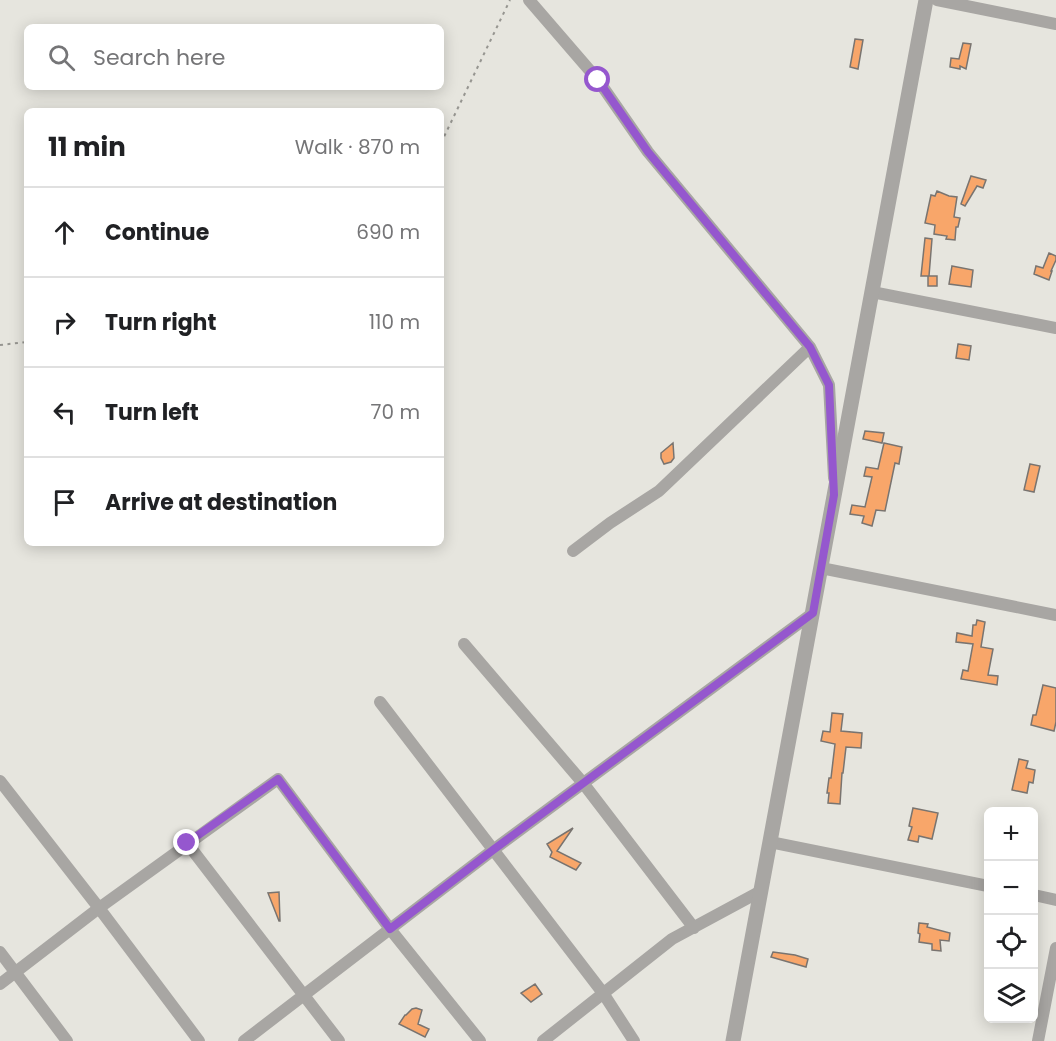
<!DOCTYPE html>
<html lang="en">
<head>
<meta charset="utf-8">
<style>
	:root { --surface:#fff; --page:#f2f2f2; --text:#202124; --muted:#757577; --line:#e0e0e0 }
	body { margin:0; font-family:Poppins,sans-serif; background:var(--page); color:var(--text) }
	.controls { position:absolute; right:18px; bottom:18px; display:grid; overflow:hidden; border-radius:9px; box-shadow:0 3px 15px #0003 }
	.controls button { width:54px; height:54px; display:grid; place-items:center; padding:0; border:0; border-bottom:2px solid var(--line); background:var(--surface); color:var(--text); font:30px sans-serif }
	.stop { position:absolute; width:18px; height:18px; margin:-14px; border:4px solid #9557ce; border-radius:50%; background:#fff }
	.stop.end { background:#9557ce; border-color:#fff; box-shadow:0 2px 6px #0008 }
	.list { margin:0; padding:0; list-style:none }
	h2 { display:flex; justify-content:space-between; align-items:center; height:78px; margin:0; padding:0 24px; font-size:26px }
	h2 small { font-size:20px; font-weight:400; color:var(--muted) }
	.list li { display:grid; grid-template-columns:39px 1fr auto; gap:18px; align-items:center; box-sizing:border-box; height:90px; padding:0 24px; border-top:2px solid var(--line) }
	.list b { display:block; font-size:22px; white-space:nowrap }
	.list em { font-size:20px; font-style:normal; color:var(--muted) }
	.icon { flex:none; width:33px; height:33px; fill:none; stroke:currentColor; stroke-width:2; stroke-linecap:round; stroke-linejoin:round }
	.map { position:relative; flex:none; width:1056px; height:1041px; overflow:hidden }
	.search { position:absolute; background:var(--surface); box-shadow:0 3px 15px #0003; left:24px; top:24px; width:420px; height:66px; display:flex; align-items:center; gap:15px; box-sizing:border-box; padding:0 21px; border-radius:9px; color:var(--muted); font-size:22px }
	.panel { position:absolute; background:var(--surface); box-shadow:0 3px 15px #0003; left:24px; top:108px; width:420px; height:438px; border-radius:9px }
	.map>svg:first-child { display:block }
	.building { fill:#f8a66a; stroke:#797470; stroke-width:1.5 }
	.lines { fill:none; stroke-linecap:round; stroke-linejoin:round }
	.path { stroke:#969590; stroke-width:2; stroke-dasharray:3 4.5; stroke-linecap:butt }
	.minor { stroke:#a8a6a3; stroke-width:12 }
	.tertiary { stroke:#a8a6a3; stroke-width:15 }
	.route { stroke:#9557ce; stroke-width:8 }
</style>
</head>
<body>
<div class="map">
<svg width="1056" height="1041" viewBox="0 0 1056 1041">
	<rect width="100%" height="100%" fill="#e6e5de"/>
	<path class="building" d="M855 39 863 40 858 69 850 67Z
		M963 43 971 44 966 69 960 66V69L950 67 951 58 959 59Z
		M971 176 986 180 983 188 977 186 965 206 961 204Z
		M937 191 949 196 957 197 954 217 960 218 958 227H956L955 240 946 239 947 236 934 234 935 225 925 223 931 195 935 196Z
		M925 238 932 239 929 276H937V286H928V276H921Z
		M1049 253 1056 256V260L1051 271H1052L1049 280 1034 274 1036 266 1043 268Z
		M952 266 973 270 971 287 949 284Z
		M958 344 971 346 969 360 956 358Z
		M865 431 884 433 882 443 863 439Z
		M673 443 674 458 671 462 664 464 661 458V453Z
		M884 443 902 447 899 464 895 463 885 511 876 510 872 526 862 523 864 516 850 514 852 505 865 507 872 477 864 476 866 467 878 469Z
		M1030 464 1040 466 1034 492 1024 490Z
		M977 620 985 622 981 647 993 649 988 675 998 676 997 685 961 679 963 670 968 671 973 644 956 642 957 633 972 636 973 625H976Z
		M1043 685 1056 688V722L1054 731 1031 725 1033 715H1036Z
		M832 713 843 714 841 731 862 733 861 748 846 747 843 773H842L840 804 828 803 829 793H827L829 778H831L835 744 821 741 823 731 830 732Z
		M1019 759 1028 761 1026 768 1035 770 1033 783 1029 782 1027 793 1012 790Z
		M913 808 938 813 932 839 919 836 918 842 908 840 912 827 909 826Z
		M573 828 557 851 581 863 576 870 550 857 552 852 547 844Z
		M279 892 280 921H279L268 893Z
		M919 923 928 924 927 927 950 933 949 941 940 940 941 951 932 950V944L919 942 920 934 918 933Z
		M773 952 795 955 808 959 806 967 771 957Z
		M535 984 542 994 531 1002 521 993Z
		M416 1008 422 1010 418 1024 429 1029 425 1037 399 1024 405 1015H406L412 1009Z"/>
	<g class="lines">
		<path class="path" d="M441 143 510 0
			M0 345 27 342"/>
		<path class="minor" d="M529 0 598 80 648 152 810 347
			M937 0 1056 24
			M872 292 1056 328
			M573 551 610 523 659 491 810 347 829 385 834 478
			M821 568 1056 615
			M464 644 583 783 694 928
			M380 702 603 993 634 1041
			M0 781 99 908 199 1041
			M770 842 988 886
			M187 843 339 1041
			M1034 895 1056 900
			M0 952 67 1041
			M0 984 99 908 278 779 390 929 480 1041
			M244 1041 493 850 813 613
			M543 1041 672 939 761 891
			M1038 1041 1056 948"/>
		<path class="tertiary" d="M733 1041 926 0"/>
	</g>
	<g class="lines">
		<path class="route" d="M187 843 278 779 390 929 493 850 813 613 834 495 829 385 810 347 648 152 598 80"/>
	</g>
</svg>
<div class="controls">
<button>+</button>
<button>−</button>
<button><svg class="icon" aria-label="locate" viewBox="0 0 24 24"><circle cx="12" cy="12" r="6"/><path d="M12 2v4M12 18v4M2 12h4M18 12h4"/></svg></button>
<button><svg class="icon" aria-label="layers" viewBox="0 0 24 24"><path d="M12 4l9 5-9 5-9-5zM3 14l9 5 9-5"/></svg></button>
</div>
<div class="stop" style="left:598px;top:80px"></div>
<div class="stop end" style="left:187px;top:843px"></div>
<div class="search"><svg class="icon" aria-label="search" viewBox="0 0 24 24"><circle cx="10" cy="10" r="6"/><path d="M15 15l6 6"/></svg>Search here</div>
<section class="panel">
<h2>11 min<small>Walk · 870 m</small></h2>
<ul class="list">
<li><svg class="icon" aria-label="ahead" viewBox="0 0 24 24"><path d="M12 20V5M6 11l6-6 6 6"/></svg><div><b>Continue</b></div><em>690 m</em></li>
<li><svg class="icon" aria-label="right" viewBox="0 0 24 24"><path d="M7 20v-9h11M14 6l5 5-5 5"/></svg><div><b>Turn right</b></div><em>110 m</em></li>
<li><svg class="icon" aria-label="left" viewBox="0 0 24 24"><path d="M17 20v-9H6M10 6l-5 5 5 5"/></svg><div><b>Turn left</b></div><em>70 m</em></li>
<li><svg class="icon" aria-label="arrive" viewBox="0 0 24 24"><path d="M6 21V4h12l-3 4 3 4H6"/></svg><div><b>Arrive at destination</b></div></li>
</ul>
</section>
</div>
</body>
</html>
